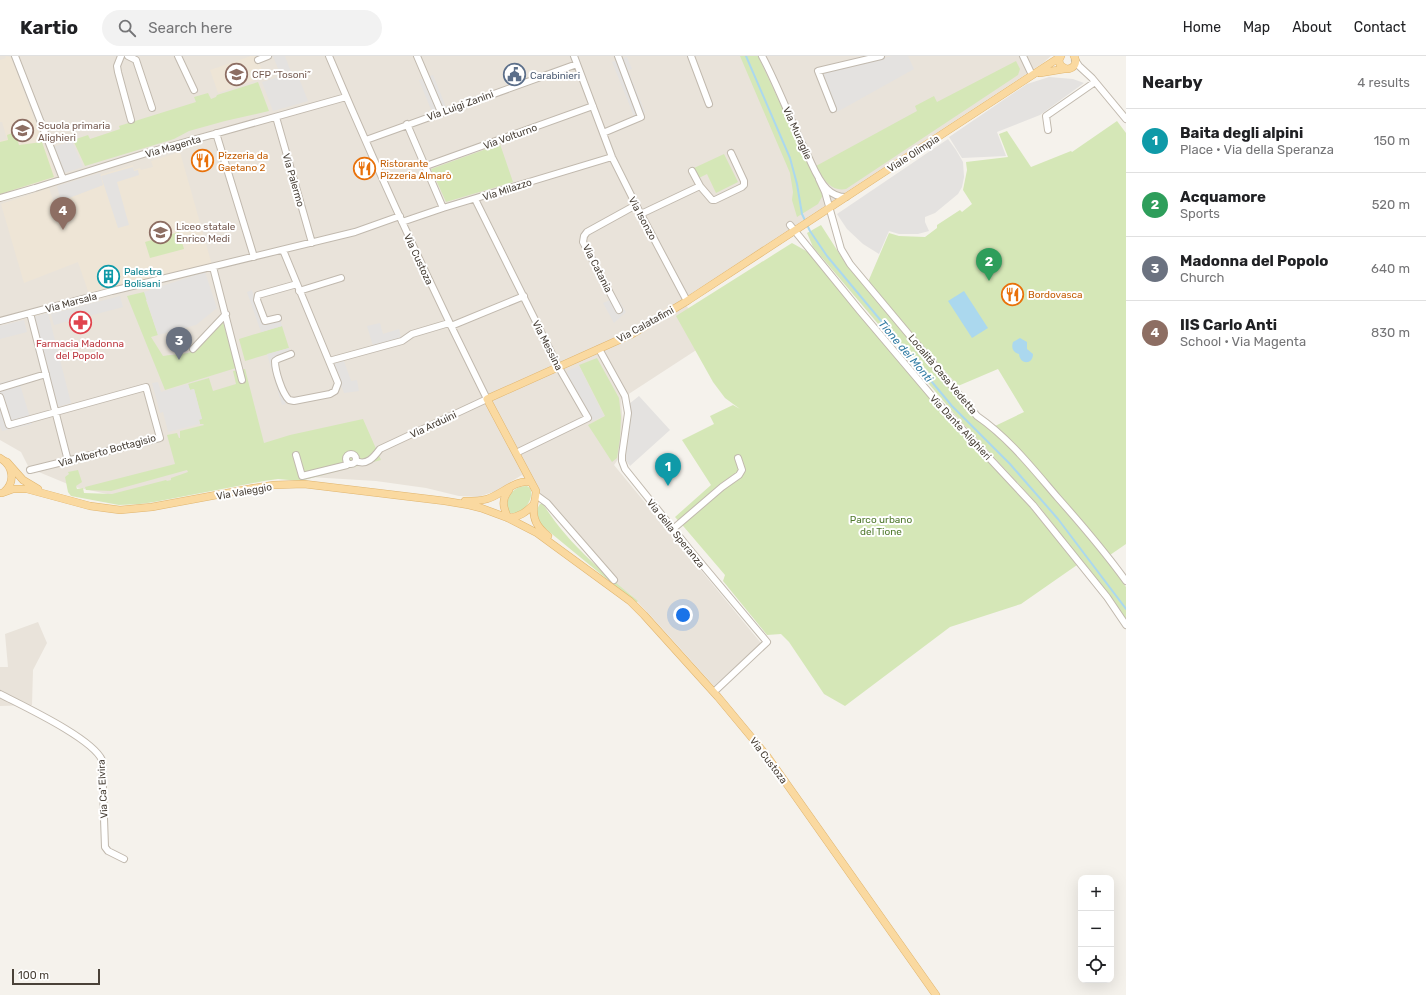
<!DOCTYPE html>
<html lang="en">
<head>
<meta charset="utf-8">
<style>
	:root { --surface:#fff; --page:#f2f2f2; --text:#202124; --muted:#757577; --line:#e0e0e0; --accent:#f23426 }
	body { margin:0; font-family:Rubik,sans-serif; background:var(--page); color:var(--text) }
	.controls { position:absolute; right:12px; bottom:12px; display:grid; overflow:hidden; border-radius:8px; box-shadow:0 4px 16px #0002 }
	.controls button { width:36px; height:36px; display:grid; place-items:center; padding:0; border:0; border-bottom:1px solid var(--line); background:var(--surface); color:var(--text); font:20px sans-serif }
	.scale { position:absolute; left:12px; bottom:10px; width:88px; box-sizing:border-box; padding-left:4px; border:2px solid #4a4239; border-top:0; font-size:11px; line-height:14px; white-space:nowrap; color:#4a4239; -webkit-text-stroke:3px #fff; paint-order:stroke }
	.you { position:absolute; left:683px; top:559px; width:14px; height:14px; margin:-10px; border:3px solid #fff; border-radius:50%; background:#1a73e8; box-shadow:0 0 0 6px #1a73e833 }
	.badge { display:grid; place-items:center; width:26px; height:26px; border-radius:50%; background:var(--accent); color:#fff; font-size:13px; font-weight:700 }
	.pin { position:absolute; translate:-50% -33px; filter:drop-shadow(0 1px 2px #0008) }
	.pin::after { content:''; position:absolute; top:21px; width:14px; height:12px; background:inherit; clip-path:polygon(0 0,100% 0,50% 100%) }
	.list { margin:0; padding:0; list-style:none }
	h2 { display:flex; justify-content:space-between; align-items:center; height:52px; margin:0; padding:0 16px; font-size:17px }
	h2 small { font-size:13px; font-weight:400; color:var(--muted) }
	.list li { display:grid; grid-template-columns:26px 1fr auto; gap:12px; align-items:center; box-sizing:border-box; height:64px; padding:0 16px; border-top:1px solid var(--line) }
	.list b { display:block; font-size:15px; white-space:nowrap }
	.list p { margin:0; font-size:13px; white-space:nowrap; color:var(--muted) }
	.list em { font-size:13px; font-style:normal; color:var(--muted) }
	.icon { flex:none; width:22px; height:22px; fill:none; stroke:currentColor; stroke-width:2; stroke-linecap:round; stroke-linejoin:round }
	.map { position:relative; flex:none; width:1126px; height:939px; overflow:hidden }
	header { display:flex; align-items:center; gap:24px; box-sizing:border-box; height:56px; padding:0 20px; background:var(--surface); border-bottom:1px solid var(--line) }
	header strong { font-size:19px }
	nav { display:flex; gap:22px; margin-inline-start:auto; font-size:14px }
	.search { width:280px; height:36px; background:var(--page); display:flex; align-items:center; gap:10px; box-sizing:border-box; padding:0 14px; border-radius:22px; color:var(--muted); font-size:15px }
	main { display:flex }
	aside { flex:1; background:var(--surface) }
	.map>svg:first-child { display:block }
	.residential { fill:#e9e3da }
	.education { fill:#eee5d6 }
	.green { fill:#d5e7b7 }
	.parking { fill:#e4e2e0 }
	.water { fill:#abd8ee }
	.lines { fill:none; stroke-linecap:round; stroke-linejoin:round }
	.stream { stroke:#abd8ee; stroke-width:2 }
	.minor-casing { stroke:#c1b9ae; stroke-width:8 }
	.major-casing { stroke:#e0b56f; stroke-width:8 }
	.minor { stroke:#fff; stroke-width:6 }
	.major { stroke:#fad9a0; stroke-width:7 }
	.labels { text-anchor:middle; stroke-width:4; stroke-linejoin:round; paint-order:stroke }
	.education-label { font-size:10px; fill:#785e54; stroke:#fff; text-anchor:start }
	.service-label { font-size:10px; fill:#4e5e75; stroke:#fff; text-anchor:start }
	.street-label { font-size:10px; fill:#4a4239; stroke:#fff }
	.food-label { font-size:10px; fill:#c56008; stroke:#fff; text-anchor:start }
	.culture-label { font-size:10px; fill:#0d838f; stroke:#fff; text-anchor:start }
	.health-label { font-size:10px; fill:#be3a42; stroke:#fff }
	.park-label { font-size:10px; fill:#517a2e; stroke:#fff }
	.water-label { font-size:11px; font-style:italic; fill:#317ca3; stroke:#fff }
</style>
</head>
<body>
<header>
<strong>Kartio</strong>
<div class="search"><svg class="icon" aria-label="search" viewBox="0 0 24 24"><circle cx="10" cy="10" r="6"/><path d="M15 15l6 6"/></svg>Search here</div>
<nav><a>Home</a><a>Map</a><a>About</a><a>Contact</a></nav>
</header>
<main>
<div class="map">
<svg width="1126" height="939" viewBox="0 0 1126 939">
	<rect width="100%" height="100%" fill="#f5f2ec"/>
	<path class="residential" d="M0 0H1051L1043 7 683 243 707 287 621 343 623 369 619 402 614 409 761 587 714 630 650 559 631 539 612 525 541 444 522 419 496 435 478 441 459 440 426 432 376 425 293 420 121 441 75 431 29 412 21 396 0 384Z
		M38 566 47 587 33 614 32 649 0 650V611H8L5 578Z"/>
	<path class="education" d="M5 0 11 1 56 121 0 139V85L7 83 2 66H0V4L6 2Z
		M251 0H256L265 21 218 37 210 14Z
		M180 96 212 209 89 238 78 206 24 227 1 148 49 132 54 147H56L103 129 100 119 133 109 134 114 140 112 141 114 153 111 151 105Z"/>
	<path class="green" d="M740 0H758L823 139 818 148 797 161 792 144 793 136 790 117Z
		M1016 5 1020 13 1018 19 846 133C830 136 823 122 816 110L917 55 915 50 934 40 937 46Z
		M258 26 269 55 225 65 189 75 174 83 85 110 73 84 88 79 90 83 120 73 119 70 196 46 194 41 208 37 211 43 216 41 217 39Z
		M1117 65 1126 77V488L1110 499C1073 454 1037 410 995 370L1024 356 998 313 958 330 868 226 889 177 899 180 925 181 937 172V169L960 154 962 156 972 148 963 134 967 114 966 106 1008 101 999 78 1007 75 1031 111 1071 95 1072 96Z
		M15 76 19 89 42 86 54 121 0 138V86L8 84 7 79Z
		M500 88 513 126 446 146 431 113Z
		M724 98 738 126 716 137 707 118 699 122 694 112Z
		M821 169 846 208 951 332 991 374 1011 393 1042 428 1109 506 1126 531V564L1039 450 957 361 813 191 807 177Z
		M179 176 184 193 150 202 145 186Z
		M792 187 808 196 956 370 1002 418 1035 456 1077 509 1021 548 950 571 845 650 824 638 789 586 781 578 767 579 723 525 725 519 684 471 774 399 684 471 675 461 711 429 682 384 714 368 710 360 733 349 740 353 725 342 713 326 676 260Z
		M144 236 150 243 146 244 158 279 151 281 163 300C174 298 201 299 202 286L223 266 236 312 165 334 127 240Z
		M282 270 289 292 245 305 239 283Z
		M597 302 619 342 621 361 620 383 617 402 612 406 588 369 605 360 579 309Z
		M245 313 264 387 290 379 363 363 381 404 300 425 278 423 264 425 154 446 140 448 119 449 71 440 68 436 65 421 69 418 68 416 78 414 82 426 76 430 77 433 83 432 84 437 112 438 166 424 167 425 171 424V422L188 416 187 414 111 435 86 434 85 431 175 408 167 379 177 377 179 382H180V375L204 369 203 368H200L199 363H202L194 333 190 334 188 328 209 322 213 335 236 328 233 315Z
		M527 430 530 432C536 444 519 464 507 455 506 442 512 430 527 430Z
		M540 448H543C569 489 602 515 638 545L636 547 541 469C538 462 535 454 540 448Z"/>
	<path class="parking" d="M273 0H285L291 16 296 15 308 45 273 55 262 26 281 20Z
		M892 0H908L914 13 837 56 823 17Z
		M627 1 632 13 628 14 645 56 634 60 612 6Z
		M433 19 446 51 432 56 419 24Z
		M1049 21 1073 23 1084 27 1040 59 997 76 1006 100 962 102 949 81 1027 28Z
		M948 83 956 94 963 106 964 121 962 131 958 138 935 157 925 161V166L929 175 918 178H899L889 175 879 198 863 188 847 173 837 158Z
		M72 85 83 111 64 117 53 91Z
		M133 111 134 115 138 114 139 119 117 126 129 169 118 172 101 120Z
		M100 117 103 129 61 145 57 130Z
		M205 216 217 252 196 269 158 279 144 236Z
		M252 234 261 264 279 259 282 270 261 276 247 236Z
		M120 240 123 251 54 269 51 258Z
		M617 241 626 256 614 267 603 247Z
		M48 257 71 347 58 351 34 261Z
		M24 264 27 276 0 283V270Z
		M380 267 383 278 399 273 401 282 373 290 367 270Z
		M289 292 291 302 274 308 286 348 282 349 267 298Z
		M344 305 351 325 357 324 359 335 344 337 333 308Z
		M579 310 604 360 592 365 567 319V315Z
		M18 322 32 368 2 375 0 370V327Z
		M158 326 161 336 188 328 190 334 194 333 202 363 199 364 200 368 168 376 163 356 160 357 152 327Z
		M639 340 670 374 630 410 624 402 630 366 629 348Z"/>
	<path class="water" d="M964 235 988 272 972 282 948 245Z
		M1020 282 1027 286V293L1033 298C1033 309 1020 309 1019 298 1013 296 1011 292 1013 286Z"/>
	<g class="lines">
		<path class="stream" d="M746 0 790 102 797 128 802 158 810 175 827 200 952 350 1010 408 1058 463 1126 553"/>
		<defs>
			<path id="minor" d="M15 0 63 123
				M121 0 117 10 118 16 131 64
				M128 0 136 4 152 52
				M178 0 194 34
				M329 0C378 116 431 231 487 343L380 393C374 401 367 410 356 405
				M417 0 441 56
				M574 0 612 101 636 149 687 245
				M691 0 709 48
				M762 0C779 32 791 66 807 98 813 110 817 123 827 133 832 138 838 141 846 141
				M1023 0 1032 19
				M258 4 268 0
				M1075 4 1079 10 1092 22 1126 63
				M833 53 818 15 881 0
				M276 61 312 187
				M407 68 443 152
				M1048 74 1046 60 1095 26
				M216 77 254 201
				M603 77 641 61 618 0
				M366 84 577 8
				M426 110 593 50
				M692 115 700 130
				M819 123 825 136 841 193 850 208 977 360C1009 382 1033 413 1058 442 1082 469 1105 496 1126 525
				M0 142 35 132 150 96 346 41
				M475 143 558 310 588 362 516 397
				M641 158 700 130 712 144H715L742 131 744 129V125L731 97
				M402 166 443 152 612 101
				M790 169 860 255 937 346 1033 449 1107 541 1126 569
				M283 194 338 327 335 335 330 338 294 345 289 344C282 337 275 315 275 305L278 303 291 298
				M213 211 242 324
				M299 235 341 222
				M619 254 583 186 584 180 587 176 636 149
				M30 257 68 405
				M278 262 265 265 257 244 258 239 297 228
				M0 265 112 235 355 176 400 160
				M451 270 524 240
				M193 293 226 258
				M599 293 625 340 628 357 622 399V405L625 413 690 494 767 586 717 633
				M329 305 402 285 412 278 449 267
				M0 332 46 318
				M0 341 9 369 146 331 160 382 30 414
				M346 403a5 5 0 1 1 10 0a5 5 0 1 1-10 0Z
				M296 399 302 420 347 409 348 407
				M536 439 547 447 614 524
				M673 473 722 431 739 419 742 414 738 402
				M0 638C23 650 92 682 102 704L105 791 108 795 124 803"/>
			<path id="major" d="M1061 0 1059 4 1060 9 1066 13C1074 13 1078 7 1074 0
				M1040 17 1064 13
				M0 402C13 409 16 426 4 436
				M7 406 23 424 38 433
				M2 437 13 433H27L90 450 120 454 152 451 254 432 274 429 304 428 445 445 469 449 481 452 508 462 537 477 630 545 644 559 718 641 767 700 936 939
				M465 445C473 445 480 445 487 443 501 439 516 423 530 426
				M508 462C503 451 501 444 509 434
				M508 462C520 461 526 456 534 448
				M548 480C537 471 532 463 534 448 535 444 536 440 536 435L487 343 632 278 687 245 1060 1"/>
		</defs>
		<use href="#minor" class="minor-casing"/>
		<use href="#major" class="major-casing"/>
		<use href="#minor" class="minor"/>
		<use href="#major" class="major"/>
	</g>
	<defs>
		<symbol id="school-ring" viewBox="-11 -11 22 22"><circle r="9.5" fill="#fff" stroke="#8d6e63" stroke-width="1.5"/><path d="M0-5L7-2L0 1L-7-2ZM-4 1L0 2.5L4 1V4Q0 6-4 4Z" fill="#8d6e63"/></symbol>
		<symbol id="civic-ring" viewBox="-11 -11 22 22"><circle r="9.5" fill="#fff" stroke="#5c6f8a" stroke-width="1.5"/><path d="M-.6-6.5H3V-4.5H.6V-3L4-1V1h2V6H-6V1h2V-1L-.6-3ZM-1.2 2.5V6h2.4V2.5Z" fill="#5c6f8a"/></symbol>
		<symbol id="restaurant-ring" viewBox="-11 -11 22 22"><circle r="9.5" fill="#fff" stroke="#e8710a" stroke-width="1.5"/><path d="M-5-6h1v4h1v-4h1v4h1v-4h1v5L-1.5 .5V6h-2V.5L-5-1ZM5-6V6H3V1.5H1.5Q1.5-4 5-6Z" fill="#e8710a"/></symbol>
		<symbol id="building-ring" viewBox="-11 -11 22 22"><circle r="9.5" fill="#fff" stroke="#0f9aa8" stroke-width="1.5"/><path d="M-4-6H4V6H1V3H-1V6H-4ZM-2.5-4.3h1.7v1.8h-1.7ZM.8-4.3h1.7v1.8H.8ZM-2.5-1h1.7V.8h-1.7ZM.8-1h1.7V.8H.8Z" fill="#0f9aa8"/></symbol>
		<symbol id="pharmacy-ring" viewBox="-11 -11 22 22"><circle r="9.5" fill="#fff" stroke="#e0444e" stroke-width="1.5"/><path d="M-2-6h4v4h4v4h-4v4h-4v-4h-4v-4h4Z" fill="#e0444e"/></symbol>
	</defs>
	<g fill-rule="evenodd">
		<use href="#school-ring" x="224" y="6" width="25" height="25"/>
		<use href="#civic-ring" x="502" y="6" width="25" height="25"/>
		<use href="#school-ring" x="10" y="62" width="25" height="25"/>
		<use href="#restaurant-ring" x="190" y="92" width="25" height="25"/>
		<use href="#restaurant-ring" x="352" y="100" width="25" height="25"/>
		<use href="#school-ring" x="148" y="164" width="25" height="25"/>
		<use href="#building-ring" x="96" y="208" width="25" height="25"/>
		<use href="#restaurant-ring" x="1000" y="226" width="25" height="25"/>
		<use href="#pharmacy-ring" x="68" y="254" width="25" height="25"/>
	</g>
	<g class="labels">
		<g class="education-label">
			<text x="252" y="22">CFP “Tosoni”</text>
			<text x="38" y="73">Scuola primaria<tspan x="38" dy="12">Alighieri</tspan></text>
			<text x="176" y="174">Liceo statale<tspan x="176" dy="12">Enrico Medi</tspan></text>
		</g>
		<g class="service-label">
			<text x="530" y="23">Carabinieri</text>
		</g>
		<g class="street-label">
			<text transform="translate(460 49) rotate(-20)" y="4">Via Luigi Zanini</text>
			<text transform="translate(798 77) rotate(66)" y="4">Via Muraglie</text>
			<text transform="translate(510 80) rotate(-20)" y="4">Via Volturno</text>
			<text transform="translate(173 90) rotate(-16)" y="4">Via Magenta</text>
			<text transform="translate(913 97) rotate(-33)" y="4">Viale Olimpia</text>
			<text transform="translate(294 124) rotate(74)" y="4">Via Palermo</text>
			<text transform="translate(507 133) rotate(-18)" y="4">Via Milazzo</text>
			<text transform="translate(643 162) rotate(62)" y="4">Via Isonzo</text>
			<text transform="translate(419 203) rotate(65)" y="4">Via Custoza</text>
			<text transform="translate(598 212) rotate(63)" y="4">Via Catania</text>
			<text transform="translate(71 246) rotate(-15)" y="4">Via Marsala</text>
			<text transform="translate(645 268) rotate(-29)" y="4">Via Calatafimi</text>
			<text transform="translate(548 289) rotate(63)" y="4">Via Messina</text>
			<text transform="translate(943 318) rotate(50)" y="4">Località Casa Vedetta</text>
			<text transform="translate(433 368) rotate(-25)" y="4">Via Arduini</text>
			<text transform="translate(961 371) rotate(47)" y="4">Via Dante Alighieri</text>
			<text transform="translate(107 394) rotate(-15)" y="4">Via Alberto Bottagisio</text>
			<text transform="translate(244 435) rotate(-10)" y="4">Via Valeggio</text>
			<text transform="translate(676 477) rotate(51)" y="4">Via della Speranza</text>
			<text transform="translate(769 704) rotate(53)" y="4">Via Custoza</text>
			<text transform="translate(102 733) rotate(-93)" y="4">Via Ca' Elvira</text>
		</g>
		<g class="food-label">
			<text x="218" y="103">Pizzeria da<tspan x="218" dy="12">Gaetano 2</tspan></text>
			<text x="380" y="111">Ristorante<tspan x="380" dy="12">Pizzeria Almarò</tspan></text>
			<text x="1028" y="242">Bordovasca</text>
		</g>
		<g class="culture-label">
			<text x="124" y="219">Palestra<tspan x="124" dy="12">Bolisani</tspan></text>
		</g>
		<g class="health-label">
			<text x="80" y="291">Farmacia Madonna<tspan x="80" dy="12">del Popolo</tspan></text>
		</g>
		<g class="park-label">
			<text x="881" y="467">Parco urbano<tspan x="881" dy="12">del Tione</tspan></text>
		</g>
		<g class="water-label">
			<text transform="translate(906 295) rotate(50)" y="4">Tione dei Monti</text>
		</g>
	</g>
</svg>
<div class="controls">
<button>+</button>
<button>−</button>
<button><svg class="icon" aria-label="locate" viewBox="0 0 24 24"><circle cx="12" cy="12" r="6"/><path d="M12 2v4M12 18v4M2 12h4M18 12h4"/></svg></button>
</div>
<div class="scale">100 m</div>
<div class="you"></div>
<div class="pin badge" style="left:668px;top:430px;background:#0f9aa8">1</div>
<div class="pin badge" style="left:989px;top:225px;background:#2e9e5b">2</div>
<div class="pin badge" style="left:179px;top:304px;background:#6b7280">3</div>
<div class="pin badge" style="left:63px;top:174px;background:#8d6e63">4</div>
</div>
<aside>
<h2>Nearby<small>4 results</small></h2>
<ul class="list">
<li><span class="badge" style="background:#0f9aa8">1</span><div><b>Baita degli alpini</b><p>Place · Via della Speranza</p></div><em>150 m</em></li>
<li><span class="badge" style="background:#2e9e5b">2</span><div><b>Acquamore</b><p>Sports</p></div><em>520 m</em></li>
<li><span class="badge" style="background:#6b7280">3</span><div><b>Madonna del Popolo</b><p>Church</p></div><em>640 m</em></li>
<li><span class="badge" style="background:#8d6e63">4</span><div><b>IIS Carlo Anti</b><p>School · Via Magenta</p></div><em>830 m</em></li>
</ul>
</aside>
</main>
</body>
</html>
